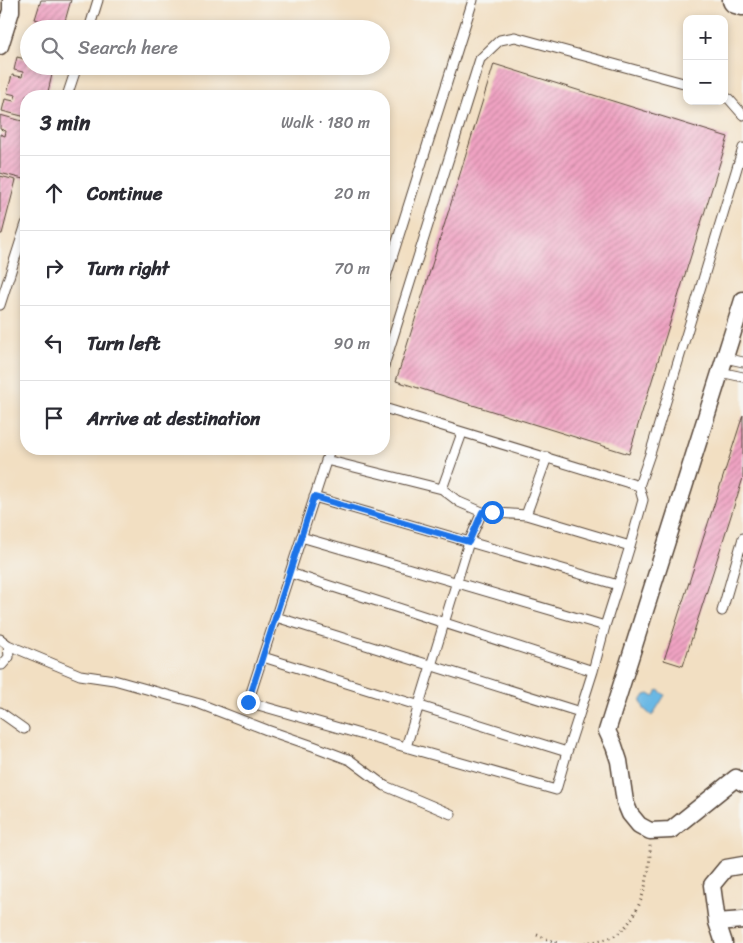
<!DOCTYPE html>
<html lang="en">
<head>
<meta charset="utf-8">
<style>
	:root { --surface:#fff; --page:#f2f2f3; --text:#2b2b33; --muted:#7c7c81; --line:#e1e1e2 }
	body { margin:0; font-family:Sriracha,sans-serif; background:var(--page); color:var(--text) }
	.controls { position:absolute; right:15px; top:15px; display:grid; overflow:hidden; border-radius:10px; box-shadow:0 2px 8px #0003 }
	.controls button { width:45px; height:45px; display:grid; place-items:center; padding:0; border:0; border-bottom:1px solid var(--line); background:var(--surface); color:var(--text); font:25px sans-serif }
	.stop { position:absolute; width:15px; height:15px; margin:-11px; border:4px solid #1a73e8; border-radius:50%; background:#fff }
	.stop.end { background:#1a73e8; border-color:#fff; box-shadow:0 1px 5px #0008 }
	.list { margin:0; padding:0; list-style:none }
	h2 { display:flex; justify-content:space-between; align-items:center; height:65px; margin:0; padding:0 20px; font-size:21px }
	h2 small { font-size:16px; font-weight:400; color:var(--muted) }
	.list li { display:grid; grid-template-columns:32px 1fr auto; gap:15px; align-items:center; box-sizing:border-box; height:75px; padding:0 20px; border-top:1px solid var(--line) }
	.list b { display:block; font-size:19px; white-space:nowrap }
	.list em { font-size:16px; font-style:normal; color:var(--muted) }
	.icon { flex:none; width:28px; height:28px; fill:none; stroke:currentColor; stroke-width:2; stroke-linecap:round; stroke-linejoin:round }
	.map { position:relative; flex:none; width:743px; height:943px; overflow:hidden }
	.search { position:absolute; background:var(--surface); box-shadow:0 2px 8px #0003; left:20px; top:20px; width:370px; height:55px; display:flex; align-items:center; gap:12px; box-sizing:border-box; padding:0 18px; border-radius:28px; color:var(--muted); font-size:19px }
	.panel { position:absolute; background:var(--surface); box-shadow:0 2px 8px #0003; left:20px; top:90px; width:370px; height:365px; border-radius:20px }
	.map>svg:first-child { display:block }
	.water { fill:#6ab8e4; stroke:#527181 }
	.building { fill:url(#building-hatch) }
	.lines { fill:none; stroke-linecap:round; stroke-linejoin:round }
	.lane-casing { stroke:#564537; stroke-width:11 }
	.street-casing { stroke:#564537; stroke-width:19 }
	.primary-casing { stroke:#564537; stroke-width:29 }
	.path { stroke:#564537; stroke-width:3; stroke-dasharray:1 4; stroke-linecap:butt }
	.lane { stroke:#fff; stroke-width:9 }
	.street { stroke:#fff; stroke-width:16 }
	.primary { stroke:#fff; stroke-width:26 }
	.route { stroke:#1a73e8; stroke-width:6 }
</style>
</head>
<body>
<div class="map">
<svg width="743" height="943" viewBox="0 0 743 943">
	<defs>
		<pattern id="building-hatch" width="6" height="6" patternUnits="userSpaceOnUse" patternTransform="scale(1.25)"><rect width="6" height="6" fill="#f0a3c3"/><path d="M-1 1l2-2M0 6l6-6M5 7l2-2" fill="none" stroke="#c4859e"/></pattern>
	</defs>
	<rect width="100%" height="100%" fill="#f6f6f2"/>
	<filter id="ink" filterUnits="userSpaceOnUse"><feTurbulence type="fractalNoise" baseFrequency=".02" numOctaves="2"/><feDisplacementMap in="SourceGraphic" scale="10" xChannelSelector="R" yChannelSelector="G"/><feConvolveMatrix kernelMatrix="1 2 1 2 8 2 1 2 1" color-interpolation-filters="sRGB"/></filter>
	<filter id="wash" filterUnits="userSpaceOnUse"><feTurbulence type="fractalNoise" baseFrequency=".0096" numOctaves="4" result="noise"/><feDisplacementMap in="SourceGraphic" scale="20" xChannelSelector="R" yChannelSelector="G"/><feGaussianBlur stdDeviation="1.12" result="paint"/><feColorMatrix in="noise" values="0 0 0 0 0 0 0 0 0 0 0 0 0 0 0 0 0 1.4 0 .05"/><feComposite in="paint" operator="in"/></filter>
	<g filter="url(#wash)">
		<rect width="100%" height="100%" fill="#f2dfc2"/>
		<path class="water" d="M658 690 665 695 652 716 644 709 641 701 645 695 649 694 654 697Z"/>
		<g id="blocks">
			<path class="building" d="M41 0H71L63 28 35 19Z
				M17 57 29 60V66H54L47 96H26V117L2 111 5 99 14 101 16 95 7 93 12 75 22 77 23 72 14 70Z
				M494 64 728 137 629 454 396 381Z
				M0 115 26 122V167L23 179 0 173V134L5 136 6 131 0 129Z
				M0 176 16 180 2 234H0Z
				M743 415V478L683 666 664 660Z"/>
		</g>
	</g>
	<g filter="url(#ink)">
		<use href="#blocks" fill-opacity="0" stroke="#564537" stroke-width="1"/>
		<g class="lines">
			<defs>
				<path id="lane" d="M89 29 98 0
					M67 96 77 66
					M724 97 729 99 743 115
					M384 283 473 0
					M0 305 26 224
					M725 358 743 362
					M384 366 480 59 500 40 515 37 687 84
					M720 372 743 377
					M384 408 639 486 650 454 743 148
					M330 449 248 702 556 790 567 752
					M326 460 442 489 459 502 482 512 526 515 630 546 643 500 639 486
					M442 489 462 433
					M314 497 618 585 630 546
					M526 515 547 457
					M301 537 605 626 618 585
					M290 573 593 671 605 626
					M722 611 743 538
					M276 617 580 712 593 671
					M0 639 8 645 80 675 114 680 200 704 267 730 313 746 350 760 385 786 451 814
					M263 657 567 752 580 712
					M0 665H2L9 657 8 645
					M0 712 24 729
					M406 747 469 542 482 512"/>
				<path id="street" d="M0 46 11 11V0
					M743 300 607 731 614 746 619 761 625 802 630 814 639 825 650 831 671 830 736 778 743 783
					M743 865 726 868 712 885 717 922 743 920
					M717 922 724 943"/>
				<path id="primary" d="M736 0 743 2"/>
			</defs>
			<use href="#lane" class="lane-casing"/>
			<use href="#street" class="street-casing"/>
			<use href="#primary" class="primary-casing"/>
			<path class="path" d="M537 935 557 943
				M585 943C596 941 612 940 621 931 642 913 651 872 650 845"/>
			<use href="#lane" class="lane"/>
			<use href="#street" class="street"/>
			<use href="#primary" class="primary"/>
		</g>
	</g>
	<g class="lines" filter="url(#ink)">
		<path class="route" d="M248 702 314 497 469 542 482 512H492"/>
	</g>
</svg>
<div class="controls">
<button>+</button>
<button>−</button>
</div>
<div class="stop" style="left:492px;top:512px"></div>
<div class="stop end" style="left:248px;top:702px"></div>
<div class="search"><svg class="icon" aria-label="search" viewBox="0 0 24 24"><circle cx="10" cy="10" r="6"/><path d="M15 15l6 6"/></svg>Search here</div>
<section class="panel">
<h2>3 min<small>Walk · 180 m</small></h2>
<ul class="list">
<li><svg class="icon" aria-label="ahead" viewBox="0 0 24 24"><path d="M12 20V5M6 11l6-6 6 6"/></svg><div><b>Continue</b></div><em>20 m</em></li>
<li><svg class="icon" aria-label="right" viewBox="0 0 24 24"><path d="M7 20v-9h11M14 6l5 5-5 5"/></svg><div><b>Turn right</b></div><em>70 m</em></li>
<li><svg class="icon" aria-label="left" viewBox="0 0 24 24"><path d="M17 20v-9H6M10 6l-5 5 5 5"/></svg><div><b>Turn left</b></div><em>90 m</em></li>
<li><svg class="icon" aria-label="arrive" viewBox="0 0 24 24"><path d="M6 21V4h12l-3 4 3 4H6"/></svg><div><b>Arrive at destination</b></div></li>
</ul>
</section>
</div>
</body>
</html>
